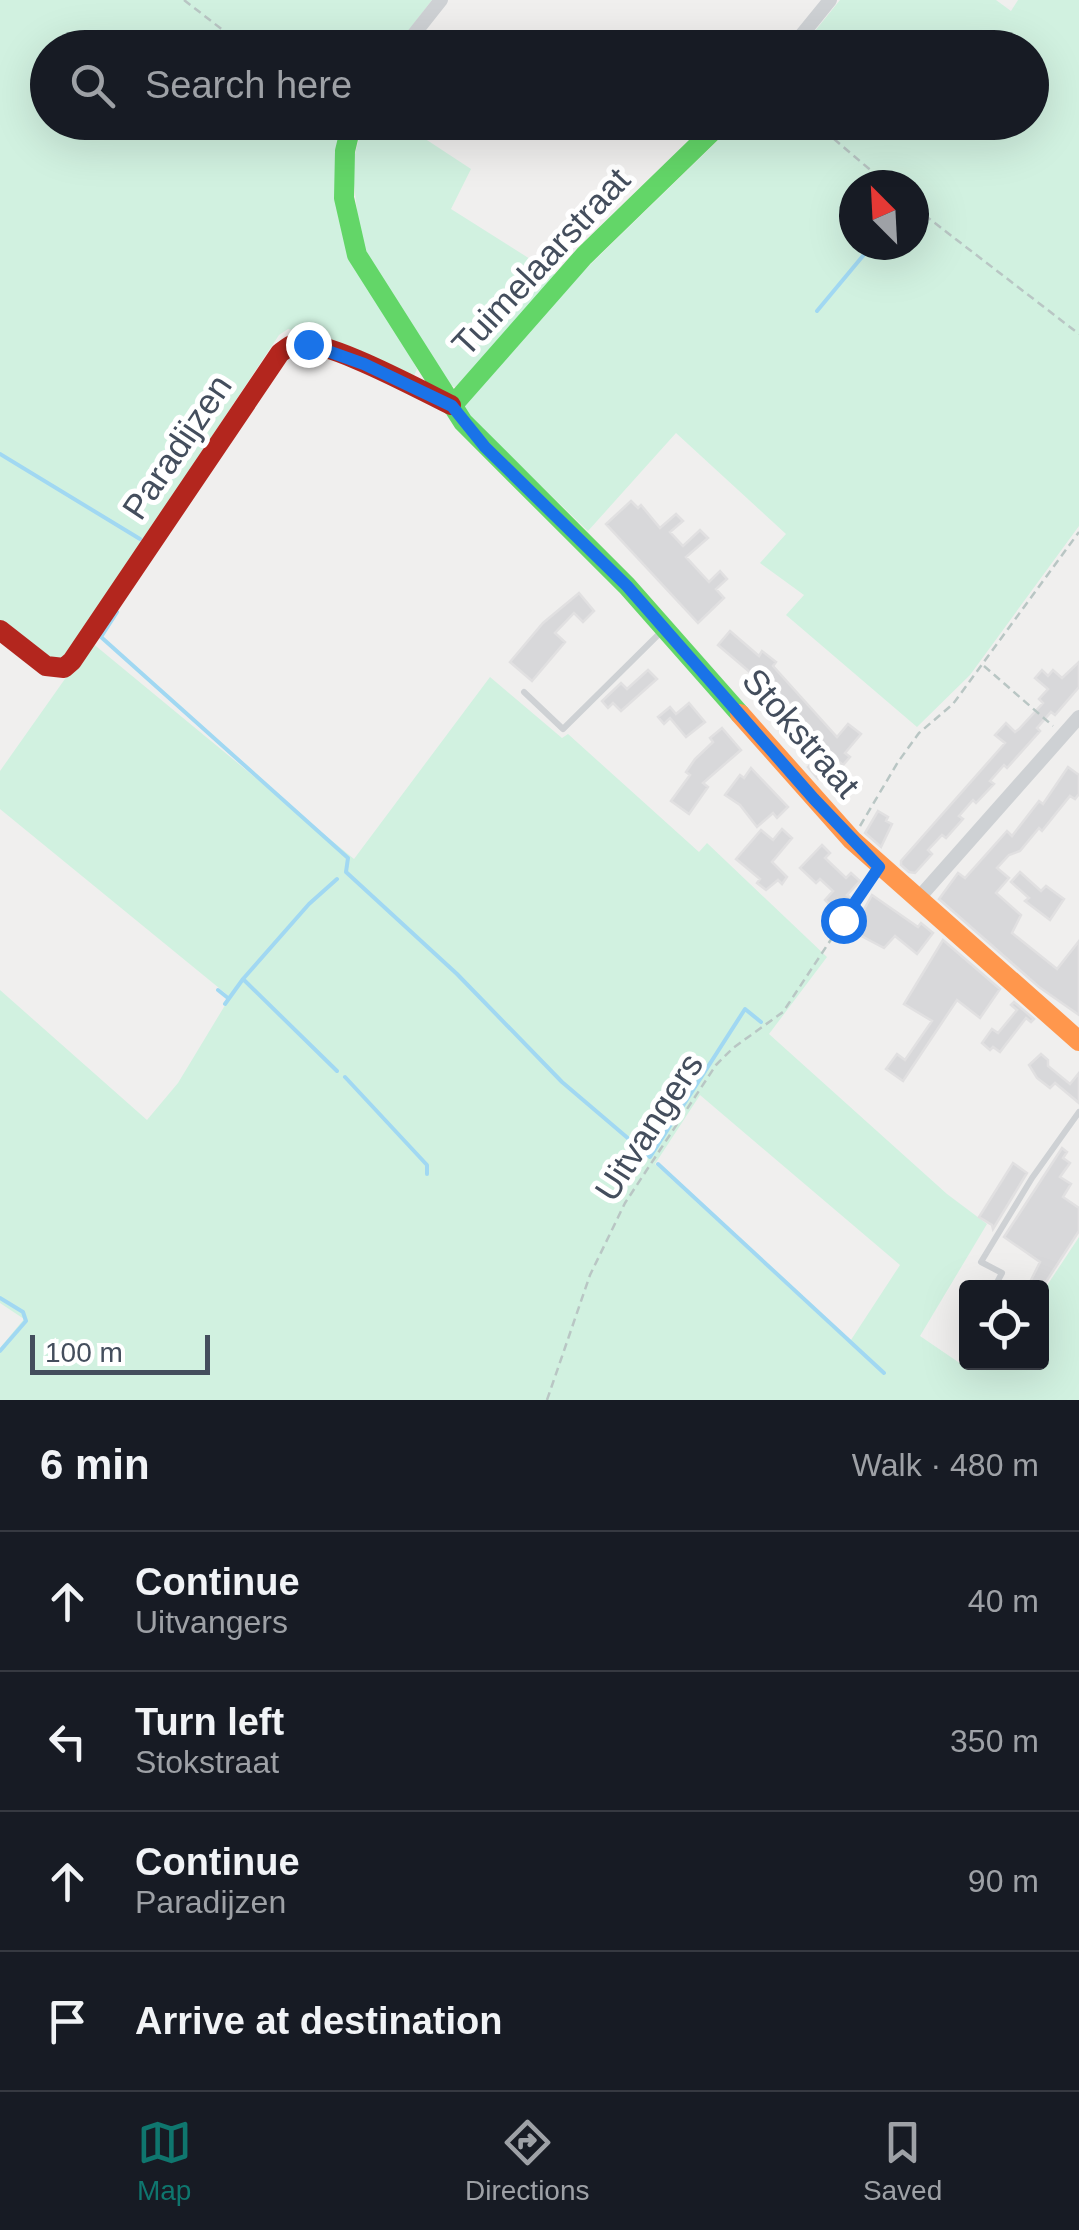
<!DOCTYPE html>
<html lang="en">
<head>
<meta charset="utf-8">
<style>
	:root { --surface:#171b24; --page:#242831; --text:#f1f3f6; --muted:#9ea1a6; --line:#363941; --accent:#0f766e }
	body { margin:0; font-family:Helvetica,sans-serif; background:var(--page); color:var(--text) }
	.controls { position:absolute; right:30px; bottom:30px; display:grid; overflow:hidden; border-radius:10px; box-shadow:0 10px 40px #0002 }
	.controls button { width:90px; height:90px; display:grid; place-items:center; padding:0; border:0; border-bottom:2px solid var(--line); background:var(--surface); color:var(--text); font:50px sans-serif }
	.compass { position:absolute; left:839px; top:170px; width:90px; height:90px; border-radius:50%; background:var(--surface); box-shadow:0 10px 40px #0002; rotate:336deg }
	.scale { position:absolute; left:30px; bottom:25px; width:180px; box-sizing:border-box; padding-left:10px; border:5px solid #444e5d; border-top:0; font-size:28px; line-height:35px; white-space:nowrap; color:#444e5d; -webkit-text-stroke:8px #fff; paint-order:stroke }
	.stop { position:absolute; width:30px; height:30px; margin:-22px; border:8px solid #1a73e8; border-radius:50%; background:#fff }
	.stop.end { background:#1a73e8; border-color:#fff; box-shadow:0 2px 10px #0008 }
	.list { margin:0; padding:0; list-style:none }
	h2 { display:flex; justify-content:space-between; align-items:center; height:130px; margin:0; padding:0 40px; font-size:42px }
	h2 small { font-size:32px; font-weight:400; color:var(--muted) }
	.list li { display:grid; grid-template-columns:65px 1fr auto; gap:30px; align-items:center; box-sizing:border-box; height:140px; padding:0 40px; border-top:2px solid var(--line) }
	.list b { display:block; font-size:38px; white-space:nowrap }
	.list p { margin:0; font-size:32px; white-space:nowrap; color:var(--muted) }
	.list em { font-size:32px; font-style:normal; color:var(--muted) }
	.icon { flex:none; width:55px; height:55px; fill:none; stroke:currentColor; stroke-width:2; stroke-linecap:round; stroke-linejoin:round }
	.map { position:relative; flex:none; width:1079px; height:1400px; overflow:hidden }
	.search { position:absolute; background:var(--surface); box-shadow:0 10px 40px #0002; left:30px; right:30px; top:30px; height:110px; display:flex; align-items:center; gap:25px; box-sizing:border-box; padding:0 35px; border-radius:55px; color:var(--muted); font-size:38px }
	.sheet { height:690px; background:var(--surface) }
	nav { display:flex; justify-content:space-around; align-items:center; box-sizing:border-box; height:140px; border-top:2px solid var(--line); background:var(--surface); font-size:28px; color:var(--muted) }
	nav a { display:grid; justify-items:center; gap:5px }
	nav .on { color:var(--accent) }
	.map>svg:first-child { display:block }
	.green { fill:#d1f1e0; fill-rule:evenodd }
	.lines { fill:none; stroke-linecap:round; stroke-linejoin:round }
	.stream { stroke:#a1d8f2; stroke-width:4 }
	.building { fill:#d8d8da; stroke:#e1e0e1; stroke-width:2.5 }
	.path { stroke:#b9c6c4; stroke-width:2.5; stroke-dasharray:8 5; stroke-linecap:butt }
	.lane { stroke:#ced1d4; stroke-width:6 }
	.street { stroke:#ced1d4; stroke-width:14 }
	.fast { stroke:#63d668; stroke-width:20 }
	.slow { stroke:#ff974d; stroke-width:20 }
	.jam { stroke:#b3261e; stroke-width:20 }
	.route { stroke:#1a73e8; stroke-width:12 }
	.labels { text-anchor:middle; stroke-width:10; stroke-linejoin:round; paint-order:stroke }
	.street-label { font-size:35px; fill:#444e5d; stroke:#fff }
</style>
</head>
<body>
<div class="map">
<svg width="1079" height="1400" viewBox="0 0 1079 1400">
	<rect width="100%" height="100%" fill="#f0efee"/>
	<path class="green" d="M0 0H432L396 47 48 48V122L345 123 338 217 417 369 413 378H407L320 335 288 329 279 335 68 653 56 660 48 661 0 620Z
		M840 0H996L1011 11 1018 0H1079V526L970 675 917 727 786 615 804 595 760 563 786 534 676 433 588 531 469 416 464 407 564 290 736 123 1032 122V48L802 47ZM854 185H914V245H854Z
		M363 123H401L471 169 451 209 557 276 458 388 450 385 372 264 360 238 352 166Z
		M91 642 354 859 490 677 562 738 568 734 699 852 707 843 827 957 769 1034 947 1194 987 1224 920 1336 964 1366 967 1362H1042V1293L1079 1237V1400H0V1348L24 1319 0 1303V990L147 1120 178 1083 230 997 0 809V771ZM700 1095 900 1265 849 1343 655 1164Z"/>
	<g class="lines">
		<path class="stream" d="M817 311 872 245
			M0 454 140 539
			M117 612 101 637 348 858 346 872 457 974 562 1082 650 1157 745 1009 761 1022
			M337 879 309 904 243 979 337 1071
			M218 990 228 998
			M225 1004 243 979
			M345 1077 427 1165V1174
			M658 1164 884 1373
			M0 1298 23 1312 26 1321 0 1351"/>
	</g>
	<path class="building" d="M631 501 638 508 641 505 660 528 676 514 683 521 670 532 683 546 700 530 708 538 686 557 709 582 720 571 727 579 716 589 724 598 698 623 606 524Z
		M579 593 594 611 583 622 574 613 555 633 565 642 532 681 510 662 543 623Z
		M730 631 759 656 762 651 776 662 773 666 837 737 848 724 861 734 845 753 850 757 843 765 838 761 818 779 808 767 814 761 761 699 771 690 718 645Z
		M1079 662V687L1055 715 1051 712 1037 728 1040 731 1007 768 1004 765 990 781 994 784 976 803 973 800 959 816 963 819 946 838 942 835 928 850 932 854 915 873 909 872 901 865V861L1005 743 995 735 1006 723 1015 732 1019 729 1043 703 1039 699 1048 689 1035 678 1042 670 1048 676 1053 670 1062 678Z
		M648 670 657 679 621 711 613 703 608 708 602 701 621 683 627 689Z
		M689 703 705 722 686 737 670 718 664 724 658 717 670 707 676 714Z
		M722 728 741 750 703 783 708 787 689 814 671 801 690 775 686 772 695 759 713 742 710 738Z
		M1068 767 1079 775V794L1075 799 1070 796 1042 831 1039 828 1020 851 1009 855 997 868 1009 878 996 893 1021 915 1012 933 1057 969 1079 941V1015L1039 987 939 899 958 873 965 878 1007 831 1012 836 1039 801 1043 804Z
		M751 768 788 807 777 818 773 813 757 827 740 805 725 795 740 775 744 778Z
		M878 811 888 817 886 821 892 824 881 847 865 833Z
		M782 829 792 838 772 862 787 877 782 884 778 880 766 890 757 883 760 879 736 859 761 830 773 840Z
		M822 845 830 853 825 858 846 878 851 873 860 881 847 895 851 898 840 915 825 900 833 891 820 879 816 883 800 868Z
		M1020 872 1041 891 1046 886 1064 899 1050 920 1025 901 1029 898 1011 882Z
		M872 895 918 927 921 923 933 933 917 954 895 936 884 948 852 931Z
		M943 940 1000 989 980 1018 957 1000 903 1081 886 1069 897 1054 905 1060 932 1021 904 1004Z
		M1014 1002 1034 1019 1031 1022 1026 1018 1000 1052 993 1047 990 1050 982 1043 992 1029 998 1033 1017 1010 1011 1005Z
		M1041 1054 1048 1060V1066L1070 1084 1079 1073V1103L1055 1083 1050 1088 1037 1078 1029 1065Z
		M1062 1148 1067 1152 1063 1158 1070 1163 1060 1177 1071 1184 1063 1197 1079 1208V1231L1042 1288H1027L1040 1262 1004 1237Z
		M1013 1163 1027 1173 993 1229 992 1225 979 1217Z"/>
	<g class="lines">
		<path class="path" d="M184 0 246 48
			M814 122 888 185
			M914 207 1079 334
			M984 666 1053 726
			M860 826 898 762 919 733 953 704 1079 532
			M547 1400 590 1275 625 1203 716 1065 733 1048 783 1012 871 879"/>
		<path class="lane" d="M524 692 563 729 660 633
			M994 1288 1002 1273 981 1262 1032 1178 1079 1112"/>
		<path class="street" d="M403 48 441 0
			M791 48 830 0
			M917 900 1079 717"/>
		<path class="fast" d="M352 122 345 151 344 198 357 255 463 422 627 586 740 714
			M452 406 584 256 722 122"/>
		<path class="slow" d="M740 714 852 840 1079 1041"/>
		<path class="jam" d="M0 630 46 666 64 668 72 661 280 353C283 351 290 345 294 344 322 336 422 391 451 405"/>
	</g>
	<g class="lines">
		<path class="route" d="M308 344 364 364 452 406 485 447 627 586 814 799 879 867 843 920"/>
	</g>
	<g class="labels">
		<g class="street-label">
			<text transform="translate(541 262) rotate(-47)" y="12">Tuimelaarstraat</text>
			<text transform="translate(177 447) rotate(-56)" y="12">Paradijzen</text>
			<text transform="translate(801 733) rotate(49)" y="12">Stokstraat</text>
			<text transform="translate(649 1127) rotate(-57)" y="12">Uitvangers</text>
		</g>
	</g>
</svg>
<div class="controls">
<button><svg class="icon" aria-label="locate" viewBox="0 0 24 24"><circle cx="12" cy="12" r="6"/><path d="M12 2v4M12 18v4M2 12h4M18 12h4"/></svg></button>
</div>
<svg class="compass" viewBox="-18 -18 36 36"><path d="M0-13l5 13h-10z" fill="#e53935"/><path d="M0 13l5-13h-10z" fill="#9ea1a6"/></svg>
<div class="scale">100 m</div>
<div class="stop" style="left:843px;top:920px"></div>
<div class="stop end" style="left:308px;top:344px"></div>
<div class="search"><svg class="icon" aria-label="search" viewBox="0 0 24 24"><circle cx="10" cy="10" r="6"/><path d="M15 15l6 6"/></svg>Search here</div>
</div>
<section class="sheet">
<h2>6 min<small>Walk · 480 m</small></h2>
<ul class="list">
<li><svg class="icon" aria-label="ahead" viewBox="0 0 24 24"><path d="M12 20V5M6 11l6-6 6 6"/></svg><div><b>Continue</b><p>Uitvangers</p></div><em>40 m</em></li>
<li><svg class="icon" aria-label="left" viewBox="0 0 24 24"><path d="M17 20v-9H6M10 6l-5 5 5 5"/></svg><div><b>Turn left</b><p>Stokstraat</p></div><em>350 m</em></li>
<li><svg class="icon" aria-label="ahead" viewBox="0 0 24 24"><path d="M12 20V5M6 11l6-6 6 6"/></svg><div><b>Continue</b><p>Paradijzen</p></div><em>90 m</em></li>
<li><svg class="icon" aria-label="arrive" viewBox="0 0 24 24"><path d="M6 21V4h12l-3 4 3 4H6"/></svg><div><b>Arrive at destination</b></div></li>
</ul>
</section>
<nav>
<a class="on"><svg class="icon" aria-label="map" viewBox="0 0 24 24"><path d="M3 6l6-2 6 2 6-2v14l-6 2-6-2-6 2zM9 4v14M15 6v14"/></svg>Map</a>
<a><svg class="icon" aria-label="directions" viewBox="0 0 24 24"><path d="M12 3l9 9-9 9-9-9zM9 14v-3h6M13 9l2 2-2 2"/></svg>Directions</a>
<a><svg class="icon" aria-label="saved" viewBox="0 0 24 24"><path d="M7 4h10v16l-5-4-5 4z"/></svg>Saved</a>
</nav>
</body>
</html>
